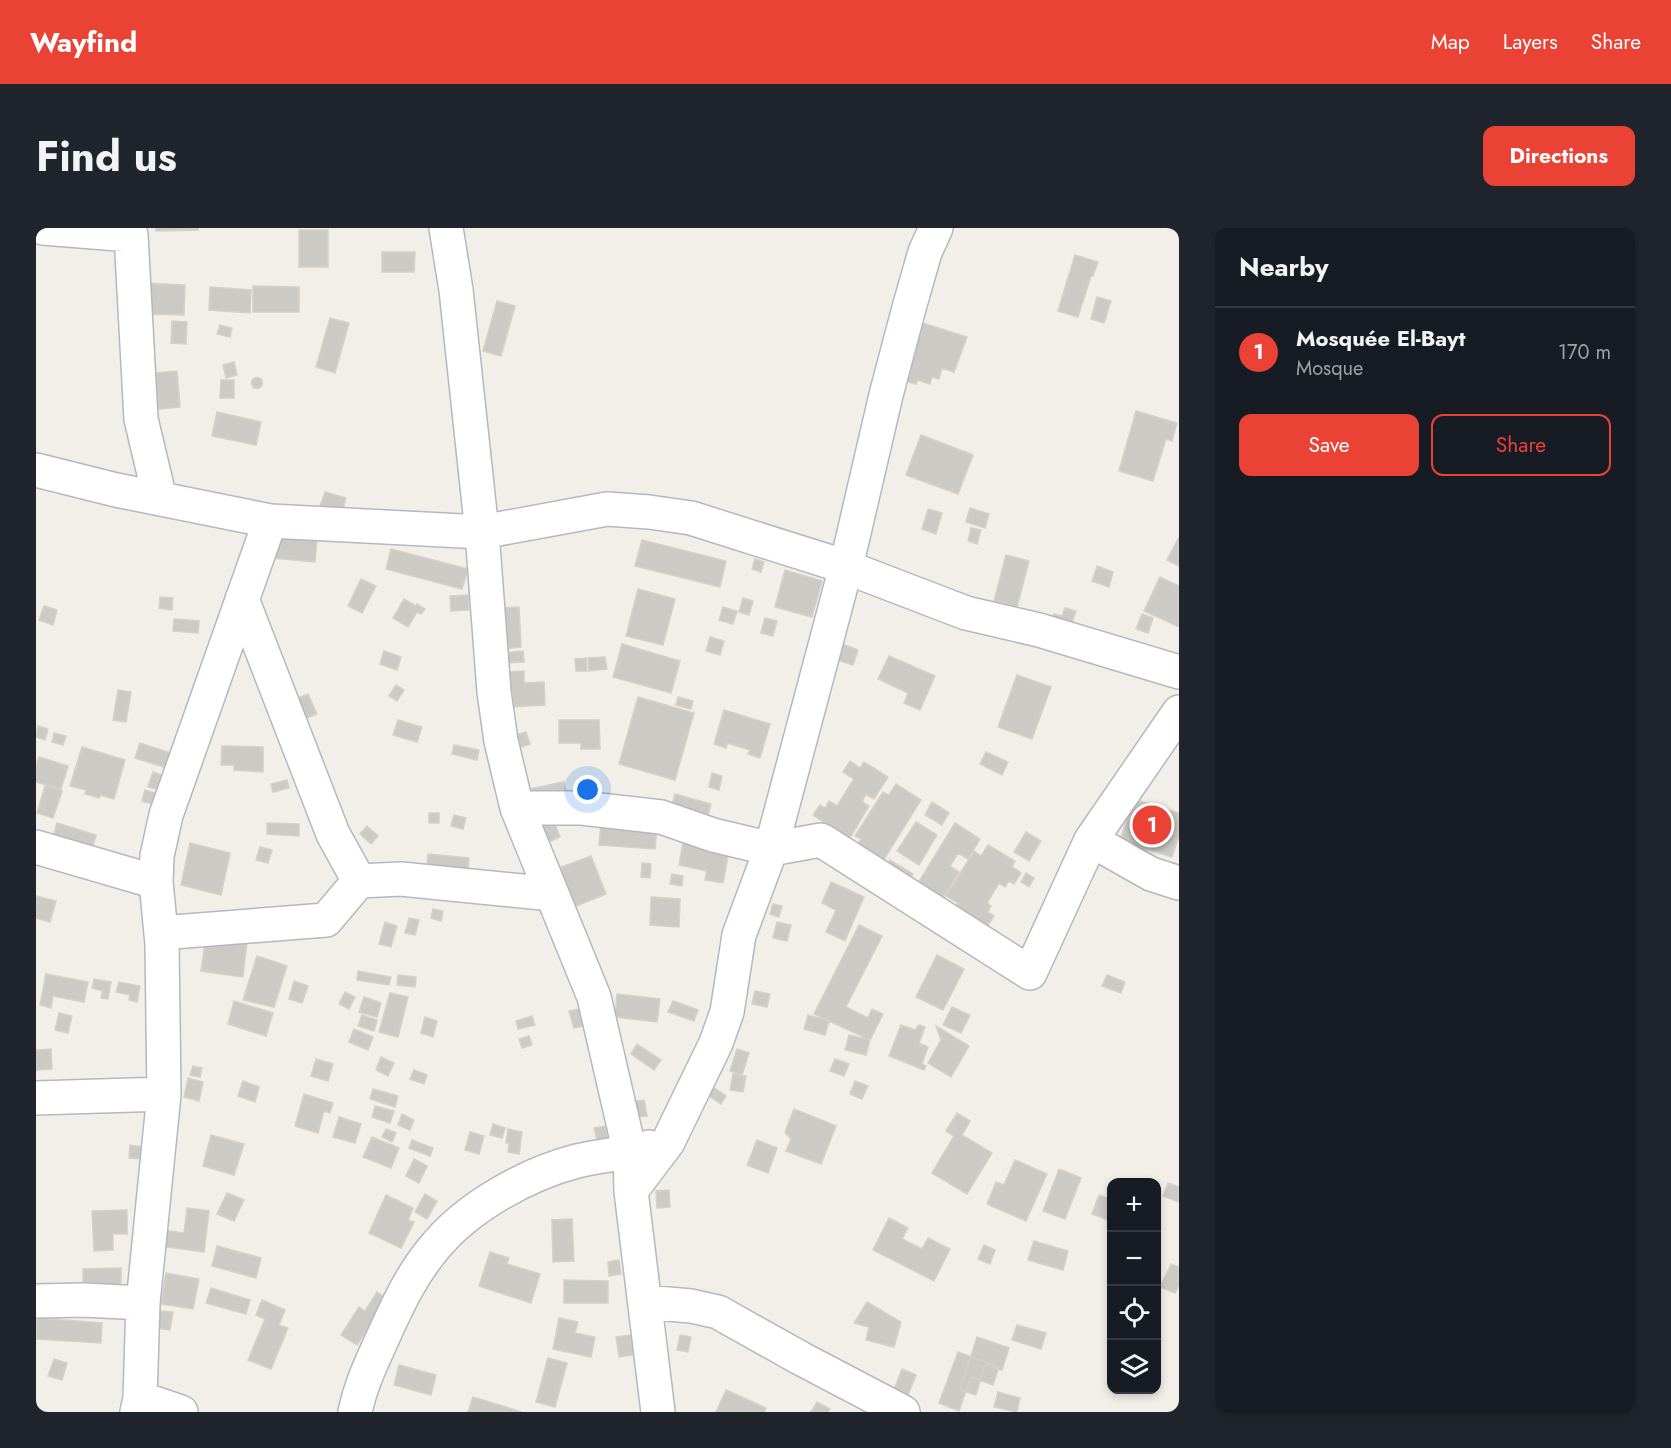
<!DOCTYPE html>
<html lang="en">
<head>
<meta charset="utf-8">
<style>
	:root { --surface:#171b24; --page:#20242c; --text:#f1f3f6; --muted:#9ea1a6; --line:#363941; --accent:#ea4335 }
	body { margin:0; font-family:Jost,sans-serif; background:var(--page); color:var(--text) }
	.controls { position:absolute; right:18px; bottom:18px; display:grid; overflow:hidden; border-radius:12px; box-shadow:0 3px 9px #0003 }
	.controls button { width:54px; height:54px; display:grid; place-items:center; padding:0; border:0; border-bottom:2px solid var(--line); background:var(--surface); color:var(--text); font:30px sans-serif }
	.you { position:absolute; left:552px; top:562px; width:21px; height:21px; margin:-15px; border:4px solid #fff; border-radius:50%; background:#1a73e8; box-shadow:0 0 0 9px #1a73e833 }
	.badge { display:grid; place-items:center; width:39px; height:39px; border-radius:50%; background:var(--accent); color:#fff; font-size:20px; font-weight:700 }
	.pin { position:absolute; translate:-50% -50%; border:3px solid #fff; box-shadow:0 2px 6px #0006 }
	.list { margin:0; padding:0; list-style:none }
	h2 { display:flex; justify-content:space-between; align-items:center; height:78px; margin:0; padding:0 24px; font-size:26px }
	h2 small { font-size:20px; font-weight:400; color:var(--muted) }
	.list li { display:grid; grid-template-columns:39px 1fr auto; gap:18px; align-items:center; box-sizing:border-box; height:90px; padding:0 24px; border-top:2px solid var(--line) }
	.list b { display:block; font-size:22px; white-space:nowrap }
	.list p { margin:0; font-size:20px; white-space:nowrap; color:var(--muted) }
	.list em { font-size:20px; font-style:normal; color:var(--muted) }
	.actions { display:flex; gap:12px; padding:18px 24px }
	.actions a { flex:1; padding:14px 0; border:2px solid var(--accent); border-radius:12px; text-align:center; font-size:21px; color:var(--accent) }
	.actions .main { background:var(--accent); color:#fff }
	.icon { flex:none; width:33px; height:33px; fill:none; stroke:currentColor; stroke-width:2; stroke-linecap:round; stroke-linejoin:round }
	.map { position:relative; flex:none; width:1143px; height:1184px; overflow:hidden; border-radius:12px }
	header { display:flex; align-items:center; gap:36px; box-sizing:border-box; height:84px; padding:0 30px; background:var(--accent); color:#fff }
	header strong { font-size:28px }
	nav { display:flex; gap:33px; margin-inline-start:auto; font-size:21px }
	.intro { display:flex; align-items:center; justify-content:space-between; box-sizing:border-box; height:144px; padding:0 36px }
	h1 { margin:0; font-size:42px }
	.button { padding:15px 27px; border-radius:12px; background:var(--accent); color:#fff; font-size:21px; font-weight:700 }
	main { display:flex; gap:36px; padding:0 36px }
	aside { flex:1; background:var(--surface); border-radius:12px; box-shadow:0 3px 9px #0003 }
	.map>svg:first-child { display:block }
	.building { fill:#cccac5; stroke:#d6d1c6; stroke-width:1.5 }
	.lines { fill:none; stroke-linecap:round; stroke-linejoin:round }
	.minor-casing { stroke:#b5b8bc; stroke-width:36 }
	.minor { stroke:#fff; stroke-width:33 }
</style>
</head>
<body>
<header>
<strong>Wayfind</strong>
<nav><a>Map</a><a>Layers</a><a>Share</a></nav>
</header>
<div class="intro"><h1>Find us</h1><a class="button">Directions</a></div>
<main>
<div class="map">
<svg width="1143" height="1184" viewBox="0 0 1143 1184">
	<rect width="100%" height="100%" fill="#f1efe8"/>
	<path class="building" d="M120 0H162V2L120 3Z
		M263 2H292V39H263Z
		M346 24H379L378 44H346Z
		M1039 27 1062 34 1057 48H1055L1042 89 1022 83Z
		M109 55 149 57 148 87 107 86Z
		M217 58 263 59V84H217Z
		M174 59 215 62 214 85 173 82Z
		M1061 69 1075 73 1068 95 1055 91Z
		M461 73 479 78 465 128 447 123Z
		M294 90 313 95 299 145 280 139Z
		M136 93 151 94 150 116 135 115Z
		M880 93 931 109 918 144 906 140 903 151 896 149 894 156 882 152 880 156 862 151Z
		M184 97 196 100 194 109 181 106Z
		M198 134 201 147 190 150 187 137Z
		M141 143 144 179 123 181 120 145Z
		M215.5 155a5.5 5.5 0 1 1 11 0a5.5 5.5 0 1 1-11 0Z
		M185 152H198V170H184Z
		M1100 183 1141 195 1136 213 1130 211 1117 253 1083 243Z
		M181 184 225 194 220 217 176 208Z
		M885 207 937 227 922 266 870 247Z
		M289 264 310 270 306 285 284 279Z
		M934 280 953 286 949 300 930 294Z
		M892 281 906 285 900 306 886 301Z
		M935 300 945 302 941 316 932 313Z
		M239 307 281 311 279 334 237 330Z
		M1143 309V338L1131 332Z
		M606 312 690 333 684 359 599 338Z
		M355 321 432 341 426 361 350 341Z
		M970 327 993 333 981 379 958 373Z
		M719 331 728 334 725 344 716 341Z
		M1061 338 1077 344 1073 359 1056 353Z
		M749 342 786 353 776 389 739 379Z
		M1124 349 1143 358V399L1108 383Z
		M325 351 340 358 326 385 312 378Z
		M602 361 639 371 627 417 590 408Z
		M432 367 433 382 415 383 414 368Z
		M124 369 137 370 136 382 123 380Z
		M707 370 717 373 713 387 703 384Z
		M368 371 380 378 381 376 389 381 385 386 381 384 372 399 357 390Z
		M8 378 21 382 17 397 3 392Z
		M483 379 485 419 467 421 464 380Z
		M687 379 701 383 697 396 683 392Z
		M1029 380 1040 383 1032 405 1014 399 1018 386 1026 388Z
		M1106 386 1117 390 1112 405 1100 401Z
		M729 390 741 393 737 408 725 405Z
		M138 391 163 393 162 405 137 403Z
		M674 409 688 413 684 427 670 423Z
		M801 414 822 422 817 437 796 430Z
		M586 416 644 433 635 465 577 449Z
		M348 423 365 429 361 442 344 436Z
		M487 423 488 434 469 435 468 425Z
		M853 428 899 448 884 482 868 475 872 465 842 451Z
		M569 429 571 441 553 443 552 430Z
		M550 430 551 443H540L539 431Z
		M488 443V455L508 454 509 477 475 479 472 444Z
		M981 447 1015 459 996 511 962 499Z
		M360 457 368 462 361 473 353 468Z
		M82 462 95 464 90 494 77 492Z
		M272 466 281 486 260 494 252 474Z
		M602 469 658 485 639 552 583 536Z
		M642 469 657 473 655 481 640 477Z
		M688 482 734 496 724 530 712 526 714 522 691 515 690 520 678 516Z
		M362 492 386 499 381 514 357 507Z
		M523 492H563L564 521H545V515H523Z
		M2 498 12 501 9 512 0 509Z
		M490 504 494 516 483 520 479 507Z
		M18 505 30 508 27 517 16 514Z
		M104 515 138 526 134 541 99 530Z
		M418 517 443 522 441 532 416 526Z
		M186 518 227 519V544L198 542V537H185Z
		M46 519 89 532 78 571 64 567 63 570 49 566 50 562 34 558Z
		M950 524 972 534 966 547 944 536Z
		M3 529 32 538 25 561 0 554V537Z
		M814 533 824 540 828 534 852 549 838 571 830 566 826 574 833 578 811 615 787 600 789 595 777 587 784 577 789 580 793 573 801 578 818 551 807 544Z
		M117 544 125 547 121 561 112 559Z
		M676 545 686 548 683 562 673 559Z
		M251 552 253 560 237 564 235 556Z
		M528 554 531 568 495 575 493 561Z
		M860 556 885 572 844 638 818 622 825 611 819 608 847 564 853 567Z
		M9 558 26 563 17 590 1 585Z
		M109 562 119 565 116 576 106 573Z
		M639 566 675 576 670 596 634 585Z
		M1097 571 1143 585V608L1136 629 1084 613Z
		M896 574 913 585 906 597 889 587Z
		M393 585H403V595H393Z
		M418 587 430 590 427 601 415 598Z
		M518 593 524 609 512 614 506 597Z
		M565 593 621 597 619 621 563 617Z
		M880 594 901 607 883 637 861 623Z
		M21 595 60 607 54 628 15 616Z
		M231 595 263 596V608L231 606Z
		M919 595 944 611 932 631 922 625 914 638 923 644 904 675 879 660Z
		M331 598 342 608 335 616 324 606Z
		M990 604 1005 613 993 633 978 624Z
		M154 615 194 625 185 667 145 657Z
		M647 615 693 623 687 655 669 652 671 643 643 637Z
		M952 617 979 633 976 639 985 645 978 656 973 653 969 659 963 655 951 675 955 678 952 684 958 688 951 699 915 685 922 675 910 668 938 623 945 628Z
		M224 619 236 622 232 635 220 632Z
		M392 626 433 630 431 650 390 646Z
		M555 628 570 666 535 680 520 641Z
		M854 632 877 646 869 659 845 645Z
		M606 635 615 636 614 650 605 649Z
		M990 645 998 650 993 659 985 654Z
		M636 646 647 648 646 658 634 656Z
		M795 654 828 669 809 713 790 704 800 682 786 675Z
		M0 668 20 673 14 694 0 690Z
		M615 669 644 671 643 699 614 697Z
		M737 676 746 678 743 689 734 686Z
		M397 681 407 683 405 693 395 690Z
		M373 690 383 692 379 707 369 705Z
		M349 694 361 698 355 719 343 716Z
		M741 694 755 697 751 713 737 710Z
		M823 697 846 708 810 779 832 790 836 781 847 786 834 812 778 786Z
		M170 708 211 714 207 749 165 743Z
		M901 727 928 741 907 782 880 769Z
		M221 728 251 738 238 779 207 772Z
		M322 743 355 749 353 757 321 752Z
		M10 746 52 754 48 774 17 768 15 780 4 777Z
		M362 747 380 749 379 759 361 757Z
		M1071 747 1089 754 1085 765 1066 758Z
		M58 751 75 754 72 771 65 770 67 763 56 760Z
		M258 753 272 758 266 775 253 771Z
		M83 754 104 758 101 774 93 772 94 767 80 764Z
		M719 763 734 766 731 779 716 776Z
		M309 764 319 769 313 781 303 776Z
		M354 765 372 769 362 809 343 804Z
		M581 766 624 771 621 794 579 789Z
		M328 769 345 775 341 789 323 784Z
		M198 773 237 785 230 808 192 796Z
		M637 773 662 782 658 793 632 784Z
		M916 779 934 787 925 805 907 797Z
		M543 781 548 798 538 800 533 783Z
		M23 785 36 788 32 805 19 802Z
		M326 787 341 792 338 803 322 798Z
		M772 787 793 793 789 807 768 801Z
		M496 788 499 797 482 801 480 793Z
		M389 789 401 793 397 809 385 805Z
		M865 797 879 802 883 797 889 799 883 815 892 819 886 836 890 838 888 842 853 828Z
		M900 798 933 818 915 849 892 835 905 812Z
		M318 801 337 809 332 822 313 814Z
		M813 807 834 812 830 827 809 822Z
		M493 808 496 817 486 820 483 811Z
		M601 816 625 832 618 842 595 826Z
		M15 821 16 841 0 842V822Z
		M701 821 713 825 706 847 694 843Z
		M345 829 358 835 352 848 340 842Z
		M280 831 297 836 292 853 275 848Z
		M799 831 813 836 808 848 794 843Z
		M157 838 166 840 164 849 154 847Z
		M378 842 391 847 388 856 374 851Z
		M697 846 710 848 707 864 694 862Z
		M152 850 167 854 163 873 148 869Z
		M207 853 223 859 219 874 202 868Z
		M819 853 832 858 826 871 814 866Z
		M677 859 690 868 685 876 671 867Z
		M337 861 362 868 359 879 334 871Z
		M268 866 297 875 294 885 288 883 282 905 259 898Z
		M608 872 611 888 598 890 595 874Z
		M339 878 358 883 354 895 336 889Z
		M758 881 800 898 785 936 750 923 755 911 749 904Z
		M921 885 934 893 926 907 956 925 931 966 896 945 918 908 910 903Z
		M366 886 378 892 374 902 362 897Z
		M303 889 325 896 319 915 297 909Z
		M457 896 469 900 466 910 454 907Z
		M569 898 573 913 562 916 558 900Z
		M350 901 360 905 356 914 346 909Z
		M472 901 486 904 483 926 472 924 473 915H470Z
		M434 904 448 908 443 926 429 922Z
		M175 907 208 916 198 947 167 938Z
		M336 909 363 920 355 940 327 929Z
		M376 912 397 920 394 928 373 920Z
		M721 912 741 920 732 945 711 937Z
		M94 917 106 919 105 931 93 930Z
		M378 931 391 938 383 955 370 948Z
		M979 932 1011 946 990 993 951 976 960 954 968 957Z
		M1023 941 1045 950 1029 991 1007 983Z
		M1132 955 1143 959V974L1127 968Z
		M633 962 634 979 621 980 620 963Z
		M191 965 208 972 198 993 181 986Z
		M389 966 401 973 391 991 379 984Z
		M350 967 377 980 372 992 378 994 365 1020 333 1005Z
		M1063 967 1076 972V983L1072 992 1056 986Z
		M151 980 173 983 168 1024 124 1018 126 1002 148 1005Z
		M91 982V1006H77V1022L58 1023 56 983Z
		M853 990 872 1000 866 1011 886 1021 892 1010 914 1021 898 1053 837 1022Z
		M536 991 538 1033 517 1034 516 992Z
		M998 1013 1032 1023 1027 1042 992 1032Z
		M948 1017 959 1022 954 1036 942 1031Z
		M181 1018 225 1030 220 1050 176 1038Z
		M454 1024 473 1030 471 1036 504 1046 495 1075 443 1058Z
		M583 1032 585 1046 573 1048 572 1034Z
		M1135 1036 1143 1039V1057L1139 1065 1124 1059Z
		M85 1040V1062L47 1063V1041Z
		M130 1045 163 1051 157 1081 125 1076Z
		M528 1052 572 1053V1075H528Z
		M175 1060 214 1072 210 1086 170 1075Z
		M341 1064 351 1071 321 1117 305 1107 323 1079 329 1083Z
		M226 1072 249 1082 243 1097 252 1100 235 1141 212 1132 229 1091 220 1087Z
		M831 1074 865 1094 858 1119 830 1112 833 1099 818 1095Z
		M122 1083 137 1084 134 1102 120 1100Z
		M1 1090 66 1095 65 1115 0 1111Z
		M523 1090 542 1094 539 1105 559 1109 555 1129 517 1121Z
		M981 1097 1010 1105 1005 1121 976 1112Z
		M595 1107 597 1127 583 1129 580 1109Z
		M644 1107 655 1109 652 1124 641 1122Z
		M941 1109 973 1120 966 1142 949 1137 940 1167 924 1162Z
		M922 1124 963 1139 957 1157 935 1149 923 1183 903 1175Z
		M512 1130 531 1135 519 1179 500 1174Z
		M18 1131 31 1135 26 1152 12 1148Z
		M363 1137 400 1147 395 1167 358 1157Z
		M866 1141 880 1147 872 1167 858 1162Z
		M690 1162 730 1180 728 1184H680Z
		M962 1164 984 1170 981 1184 958 1179Z
		M437 1169 486 1184H432Z
		M781 1174 794 1181 792 1184H775Z"/>
	<g class="lines">
		<defs>
			<path id="minor" d="M7 0 95 7 105 191 124 271
				M410 0 420 62 446 304 458 464 465 513 481 580 558 769 594 925 595 963 622 1184
				M0 242 80 262 234 293 446 304 571 281 613 284 655 290 810 339 930 385 1003 402 1143 444
				M206 371 297 606 323 653
				M481 580H546L625 589 677 607 735 621 785 612 994 745 1055 612 1115 646 1143 655
				M1055 612 1143 484
				M0 619 120 654
				M125 705 290 692 323 653 365 651 516 666
				M0 870 128 866
				M595 963 632 914 680 815 691 784 703 707 735 621 810 339 850 167 873 80 889 24 900 0
				M0 1073 48 1072 107 1075
				M609 1074 655 1078 682 1084 764 1130 867 1184
				M104 1170 145 1184
				M101 1184 104 1170 107 1075 128 866 126 716 120 654 121 628 130 587 234 293
				M319 1184C325 1155 336 1134 348 1107 362 1076 376 1046 398 1020 431 979 491 946 541 933 565 927 590 926 613 919"/>
		</defs>
		<use href="#minor" class="minor-casing"/>
		<use href="#minor" class="minor"/>
	</g>
</svg>
<div class="controls">
<button>+</button>
<button>−</button>
<button><svg class="icon" aria-label="locate" viewBox="0 0 24 24"><circle cx="12" cy="12" r="6"/><path d="M12 2v4M12 18v4M2 12h4M18 12h4"/></svg></button>
<button><svg class="icon" aria-label="layers" viewBox="0 0 24 24"><path d="M12 4l9 5-9 5-9-5zM3 14l9 5 9-5"/></svg></button>
</div>
<div class="you"></div>
<div class="pin badge" style="left:1116px;top:597px">1</div>
</div>
<aside>
<h2>Nearby<small></small></h2>
<ul class="list">
<li><span class="badge">1</span><div><b>Mosquée El-Bayt</b><p>Mosque</p></div><em>170 m</em></li>
</ul>
<div class="actions"><a class="main">Save</a><a>Share</a></div>
</aside>
</main>
</body>
</html>
